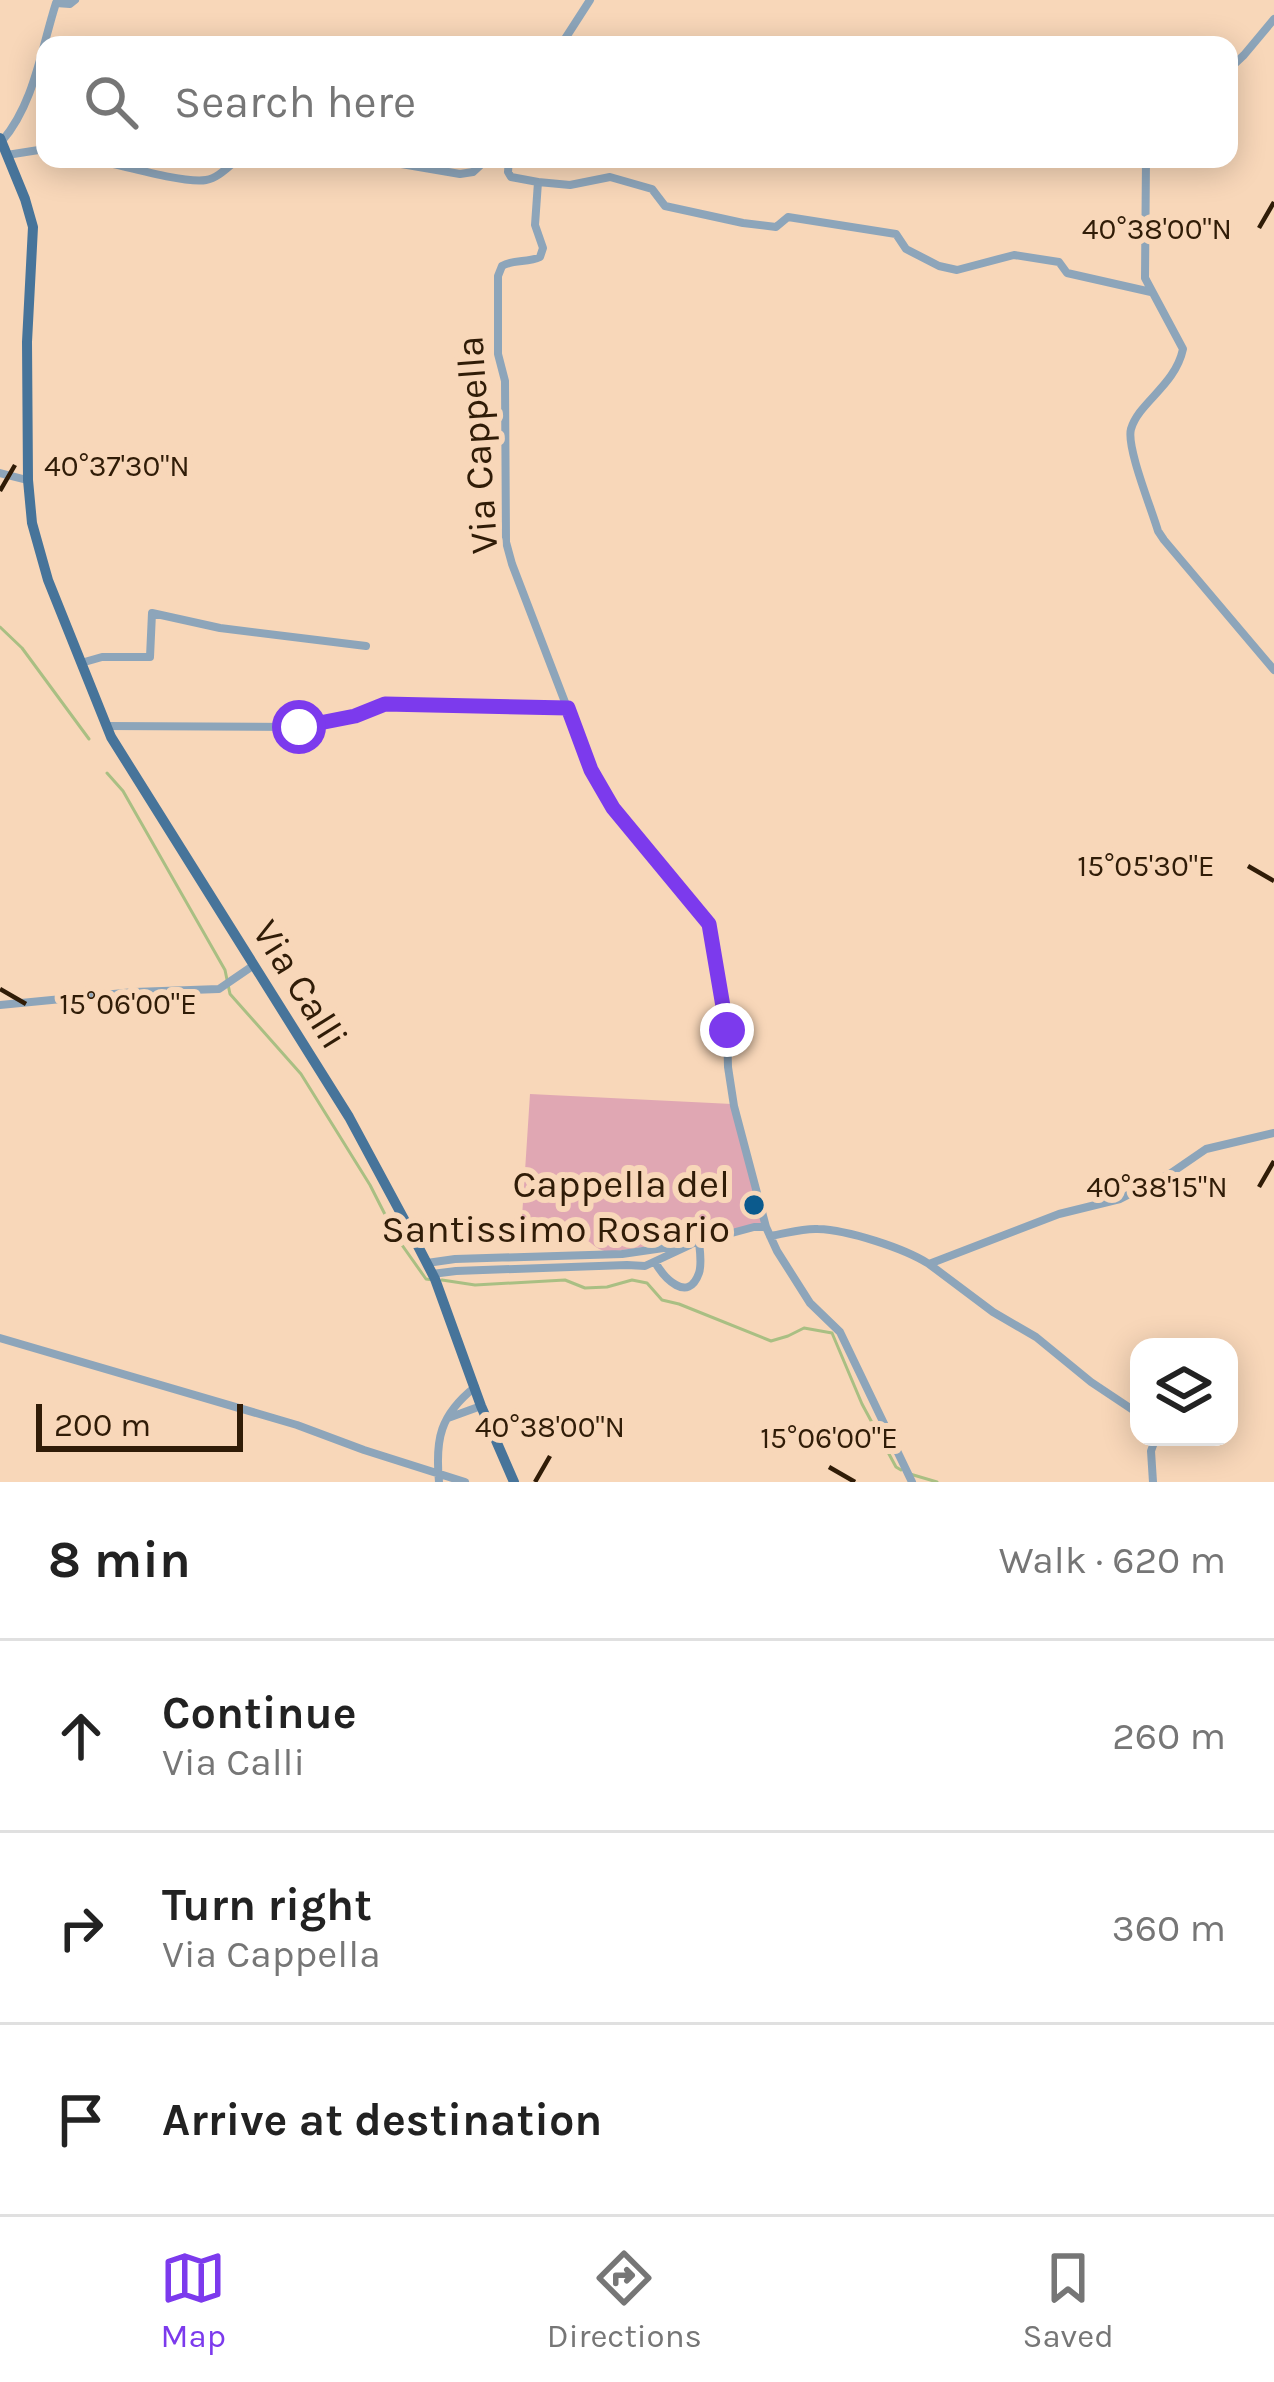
<!DOCTYPE html>
<html lang="en">
<head>
<meta charset="utf-8">
<style>
	:root { --surface:#fff; --page:#f2f2f2; --text:#222; --muted:#767676; --line:#e0e0e0; --accent:#7c3aed }
	body { margin:0; font-family:Karla,sans-serif; background:var(--page); color:var(--text) }
	.controls { position:absolute; right:36px; bottom:36px; display:grid; overflow:hidden; border-radius:24px; box-shadow:0 6px 30px #0003 }
	.controls button { width:108px; height:108px; display:grid; place-items:center; padding:0; border:0; border-bottom:3px solid var(--line); background:var(--surface); color:var(--text); font:60px sans-serif }
	.scale { position:absolute; left:36px; bottom:30px; width:207px; box-sizing:border-box; padding-left:12px; border:6px solid #301c07; border-top:0; font-size:33px; line-height:42px; white-space:nowrap; color:#301c07; -webkit-text-stroke:9px #f8d7b9; paint-order:stroke }
	.stop { position:absolute; width:36px; height:36px; margin:-27px; border:9px solid #7c3aed; border-radius:50%; background:#fff }
	.stop.end { background:#7c3aed; border-color:#fff; box-shadow:0 3px 12px #0008 }
	.list { margin:0; padding:0; list-style:none }
	h2 { display:flex; justify-content:space-between; align-items:center; height:156px; margin:0; padding:0 48px; font-size:51px }
	h2 small { font-size:39px; font-weight:400; color:var(--muted) }
	.list li { display:grid; grid-template-columns:78px 1fr auto; gap:36px; align-items:center; box-sizing:border-box; height:192px; padding:0 48px; border-top:3px solid var(--line) }
	.list b { display:block; font-size:45px; white-space:nowrap }
	.list p { margin:0; font-size:39px; white-space:nowrap; color:var(--muted) }
	.list em { font-size:39px; font-style:normal; color:var(--muted) }
	.icon { flex:none; width:66px; height:66px; fill:none; stroke:currentColor; stroke-width:2; stroke-linecap:round; stroke-linejoin:round }
	.map { position:relative; flex:none; width:1274px; height:1482px; overflow:hidden }
	.search { position:absolute; background:var(--surface); box-shadow:0 6px 30px #0003; left:36px; right:36px; top:36px; height:132px; display:flex; align-items:center; gap:30px; box-sizing:border-box; padding:0 42px; border-radius:24px; color:var(--muted); font-size:45px }
	.sheet { height:732px; background:var(--surface) }
	nav { display:flex; justify-content:space-around; align-items:center; box-sizing:border-box; height:168px; border-top:3px solid var(--line); background:var(--surface); font-size:33px; color:var(--muted) }
	nav a { display:grid; justify-items:center; gap:6px }
	nav .on { color:var(--accent) }
	.map>svg:first-child { display:block }
	.green { fill:#e0a7b3 }
	.lines { fill:none; stroke-linecap:round; stroke-linejoin:round }
	.stream { stroke:#a9bf83; stroke-width:3 }
	.minor { stroke:#8da5ba; stroke-width:8 }
	.major { stroke:#47749a; stroke-width:10 }
	.route { stroke:#7c3aed; stroke-width:15 }
	.ticks { fill:none; stroke:#301c07; stroke-width:4.5 }
	.poi-dot { fill:#0b5a8d; stroke:#f8d7b9; stroke-width:4.5 }
	.labels { text-anchor:middle; stroke-width:12; stroke-linejoin:round; paint-order:stroke }
	.street-label { font-size:39px; fill:#301c07; stroke:#f8d7b9 }
	.poi-label { font-size:39px; fill:#301c07; stroke:#f8d7b9; text-anchor:end }
	.ticks-label { font-size:30px; text-anchor:middle; fill:#301c07; stroke:#f8d7b9; stroke-width:12; stroke-linejoin:round; paint-order:stroke }
</style>
</head>
<body>
<div class="map">
<svg width="1274" height="1482" viewBox="0 0 1274 1482">
	<rect width="100%" height="100%" fill="#f8d7b9"/>
	<path class="green" d="M530 1094 732 1104 764 1222 695 1239 609 1252C595 1250 593 1242 581 1237 560 1228 539 1239 520 1248Z"/>
	<g class="lines">
		<path class="stream" d="M0 627 22 648 89 739
			M107 773 123 791 225 970 230 994 301 1074 370 1185 397 1238 426 1279 433 1280
			M442 1280 475 1285 565 1280 585 1288 607 1287 632 1280 647 1283 662 1300 679 1304 771 1341 788 1336 804 1328 832 1333 862 1404 896 1467 901 1470
			M910 1474 937 1482"/>
		<path class="minor" d="M561 45 590 0
			M1229 69 1244 55 1274 19
			M2 141C34 104 41 50 56 3L70 4 75 0
			M7 155 45 149
			M92 159C116 164 185 184 206 180 218 178 228 167 238 159
			M372 159 460 174 473 172 487 159
			M509 159 508 172 511 177 538 182 535 225 543 248 540 257C528 263 514 259 502 266L498 276V354L505 381 506 542 512 564 591 770 613 808 709 924 727 1030 728 1067 734 1106 766 1227 777 1251 810 1303 840 1332 912 1482
			M1146 159 1145 278 1183 349C1175 386 1139 402 1131 429 1126 447 1152 510 1158 531L1164 540 1274 670
			M538 182 570 185 610 177 652 189 665 206 743 223 776 227 788 217 896 234 906 249 939 266 957 270 1014 255 1059 262 1067 273 1151 292
			M0 473 27 480
			M81 663 102 657H150L152 613 220 628 366 646
			M107 726 299 727 355 715 385 704 568 708
			M0 1005 134 992 219 989 254 965
			M770 1236C785 1234 802 1228 818 1229 848 1230 904 1248 929 1264L1059 1214 1120 1199 1171 1173 1206 1149 1274 1133
			M655 1262C664 1278 688 1304 699 1273 702 1264 700 1251 699 1242
			M427 1263 455 1259 622 1254 691 1244 754 1227H766
			M929 1264 993 1312 1036 1337 1091 1382 1139 1414
			M432 1274 456 1271 627 1265 645 1266 690 1245
			M0 1338 297 1425 364 1450 465 1482
			M448 1418 481 1406
			M439 1482C435 1439 440 1415 475 1387
			M1153 1482 1151 1451 1156 1437"/>
		<path class="major" d="M0 138 25 199 33 227 27 342 28 480 32 523 48 580 111 737 349 1117 405 1221 435 1279 481 1406 514 1482"/>
	</g>
	<g class="lines">
		<path class="route" d="M299 727 355 716 385 704 568 708 591 770 613 808 709 924 727 1030"/>
	</g>
	<path class="ticks" d="M1259 228 1274 202M0 491 15 465M1248 866 1274 881M0 989 26 1004M1259 1187 1274 1161M829 1467 855 1482M535 1482 550 1456"/>
	<circle class="poi-dot" cx="754" cy="1205" r="12"/>
	<g class="labels">
		<g class="street-label">
			<text transform="translate(476 445) rotate(-94)" y="14">Via Cappella</text>
			<text transform="translate(301 984) rotate(58)" y="14">Via Calli</text>
		</g>
		<g class="poi-label">
			<text x="730" y="1197">Cappella del<tspan x="730" dy="45">Santissimo Rosario</tspan></text>
		</g>
	</g>
	<g class="ticks-label">
		<text x="1157" y="239">40°38'00"N</text>
		<text x="117" y="476">40°37'30"N</text>
		<text x="1146" y="876">15°05'30"E</text>
		<text x="128" y="1014">15°06'00"E</text>
		<text x="1157" y="1197">40°38'15"N</text>
		<text x="550" y="1437">40°38'00"N</text>
		<text x="829" y="1448">15°06'00"E</text>
	</g>
</svg>
<div class="controls">
<button><svg class="icon" aria-label="layers" viewBox="0 0 24 24"><path d="M12 4l9 5-9 5-9-5zM3 14l9 5 9-5"/></svg></button>
</div>
<div class="scale">200 m</div>
<div class="stop" style="left:299px;top:727px"></div>
<div class="stop end" style="left:727px;top:1030px"></div>
<div class="search"><svg class="icon" aria-label="search" viewBox="0 0 24 24"><circle cx="10" cy="10" r="6"/><path d="M15 15l6 6"/></svg>Search here</div>
</div>
<section class="sheet">
<h2>8 min<small>Walk · 620 m</small></h2>
<ul class="list">
<li><svg class="icon" aria-label="ahead" viewBox="0 0 24 24"><path d="M12 20V5M6 11l6-6 6 6"/></svg><div><b>Continue</b><p>Via Calli</p></div><em>260 m</em></li>
<li><svg class="icon" aria-label="right" viewBox="0 0 24 24"><path d="M7 20v-9h11M14 6l5 5-5 5"/></svg><div><b>Turn right</b><p>Via Cappella</p></div><em>360 m</em></li>
<li><svg class="icon" aria-label="arrive" viewBox="0 0 24 24"><path d="M6 21V4h12l-3 4 3 4H6"/></svg><div><b>Arrive at destination</b></div></li>
</ul>
</section>
<nav>
<a class="on"><svg class="icon" aria-label="map" viewBox="0 0 24 24"><path d="M3 6l6-2 6 2 6-2v14l-6 2-6-2-6 2zM9 4v14M15 6v14"/></svg>Map</a>
<a><svg class="icon" aria-label="directions" viewBox="0 0 24 24"><path d="M12 3l9 9-9 9-9-9zM9 14v-3h6M13 9l2 2-2 2"/></svg>Directions</a>
<a><svg class="icon" aria-label="saved" viewBox="0 0 24 24"><path d="M7 4h10v16l-5-4-5 4z"/></svg>Saved</a>
</nav>
</body>
</html>
